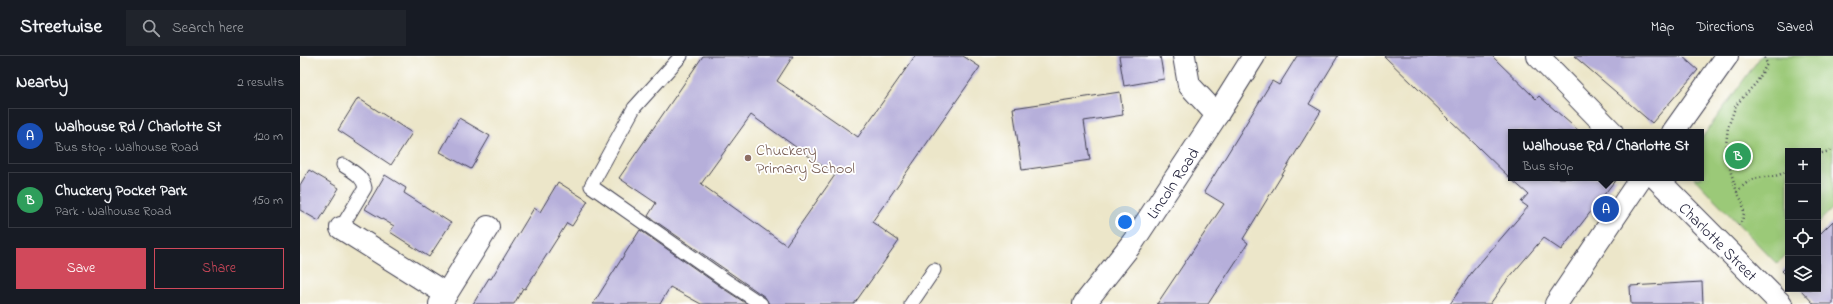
<!DOCTYPE html>
<html lang="en">
<head>
<meta charset="utf-8">
<style>
	:root { --surface:#171b24; --page:#20242c; --text:#f1f3f6; --muted:#9ea1a6; --line:#363941; --accent:#d1495b }
	body { margin:0; font-family:"Indie Flower",sans-serif; background:var(--page); color:var(--text) }
	.controls { position:absolute; right:12px; bottom:12px; display:grid; overflow:hidden; border-radius:0px; box-shadow:0 2px 10px #0003 }
	.controls button { width:36px; height:36px; display:grid; place-items:center; padding:0; border:0; border-bottom:1px solid var(--line); background:var(--surface); color:var(--text); font:20px sans-serif }
	.you { position:absolute; left:825px; top:166px; width:14px; height:14px; margin:-10px; border:3px solid #fff; border-radius:50%; background:#1a73e8; box-shadow:0 0 0 6px #1a73e833 }
	.badge { display:grid; place-items:center; width:26px; height:26px; border-radius:50%; background:var(--accent); color:#fff; font-size:13px; font-weight:700 }
	.pin { position:absolute; translate:-50% -50%; border:2px solid #fff; box-shadow:0 1px 4px #0006 }
	.popup { position:absolute; left:1208px; top:73px; width:196px; height:52px; box-sizing:border-box; display:grid; place-content:center; border-radius:0px; background:var(--surface); filter:drop-shadow(0 1px 3px #0005); font-size:13px; white-space:nowrap; color:var(--muted) }
	.popup b { font-size:15px; color:var(--text) }
	.popup::after { content:''; position:absolute; left:50%; top:100%; margin-left:-8px; border:8px solid transparent; border-top-color:var(--surface) }
	.list { margin:0; padding:0; list-style:none }
	h2 { display:flex; justify-content:space-between; align-items:center; height:52px; margin:0; padding:0 16px; font-size:17px }
	h2 small { font-size:13px; font-weight:400; color:var(--muted) }
	.list li { display:grid; grid-template-columns:26px 1fr auto; gap:12px; align-items:center; box-sizing:border-box; height:56px; margin:0 8px 8px; padding:0 8px; border:1px solid var(--line); border-radius:0px }
	.list b { display:block; font-size:15px; white-space:nowrap }
	.list p { margin:0; font-size:13px; white-space:nowrap; color:var(--muted) }
	.list em { font-size:13px; font-style:normal; color:var(--muted) }
	.actions { display:flex; gap:8px; padding:12px 16px }
	.actions a { flex:1; padding:9px 0; border:1px solid var(--accent); border-radius:0px; text-align:center; font-size:14px; color:var(--accent) }
	.actions .main { background:var(--accent); color:#fff }
	.icon { flex:none; width:22px; height:22px; fill:none; stroke:currentColor; stroke-width:2; stroke-linecap:round; stroke-linejoin:round }
	.map { position:relative; flex:none; width:1533px; height:248px; overflow:hidden }
	header { display:flex; align-items:center; gap:24px; box-sizing:border-box; height:56px; padding:0 20px; background:var(--surface); border-bottom:1px solid var(--line) }
	header strong { font-size:19px }
	nav { display:flex; gap:22px; margin-inline-start:auto; font-size:14px }
	.search { width:280px; height:36px; background:var(--page); display:flex; align-items:center; gap:10px; box-sizing:border-box; padding:0 14px; border-radius:0px; color:var(--muted); font-size:15px }
	main { display:flex }
	aside { flex:1; background:var(--surface) }
	.map>svg:first-child { display:block }
	.green { fill:#9bc978; stroke:#5e765a }
	.building { fill:#b6afda; fill-rule:evenodd }
	.lines { fill:none; stroke-linecap:round; stroke-linejoin:round }
	.service-casing { stroke:#403f50; stroke-width:15 }
	.minor-casing { stroke:#403f50; stroke-width:24 }
	.path { stroke:#403f50; stroke-width:2.5; stroke-dasharray:1 3; stroke-linecap:butt }
	.service { stroke:#fff; stroke-width:13 }
	.minor { stroke:#fff; stroke-width:22 }
	.education-dot { fill:#8d6e63; stroke:#fff; stroke-width:1.5 }
	.labels { text-anchor:middle; stroke-width:3.5; stroke-linejoin:round; paint-order:stroke }
	.education-label { font-size:16px; fill:#785e54; stroke:#fff; text-anchor:start }
	.street-label { font-size:16px; fill:#22223b; stroke:#fff }
</style>
</head>
<body>
<header>
<strong>Streetwise</strong>
<div class="search"><svg class="icon" aria-label="search" viewBox="0 0 24 24"><circle cx="10" cy="10" r="6"/><path d="M15 15l6 6"/></svg>Search here</div>
<nav><a>Map</a><a>Directions</a><a>Saved</a></nav>
</header>
<main>
<aside>
<h2>Nearby<small>2 results</small></h2>
<ul class="list">
<li><span class="badge" style="background:#1a4fb4">A</span><div><b>Walhouse Rd / Charlotte St</b><p>Bus stop · Walhouse Road</p></div><em>120 m</em></li>
<li><span class="badge" style="background:#2e9e5b">B</span><div><b>Chuckery Pocket Park</b><p>Park · Walhouse Road</p></div><em>150 m</em></li>
</ul>
<div class="actions"><a class="main">Save</a><a>Share</a></div>
</aside>
<div class="map">
<svg width="1533" height="248" viewBox="0 0 1533 248">
	<rect width="100%" height="100%" fill="#fff"/>
	<filter id="ink" filterUnits="userSpaceOnUse"><feTurbulence type="fractalNoise" baseFrequency=".025" numOctaves="2"/><feDisplacementMap in="SourceGraphic" scale="8" xChannelSelector="R" yChannelSelector="G"/><feConvolveMatrix kernelMatrix="1 2 1 2 8 2 1 2 1" color-interpolation-filters="sRGB"/></filter>
	<filter id="wash" filterUnits="userSpaceOnUse"><feTurbulence type="fractalNoise" baseFrequency=".012" numOctaves="4" result="noise"/><feDisplacementMap in="SourceGraphic" scale="16" xChannelSelector="R" yChannelSelector="G"/><feGaussianBlur stdDeviation="0.9" result="paint"/><feColorMatrix in="noise" values="0 0 0 0 0 0 0 0 0 0 0 0 0 0 0 0 0 1.4 0 .05"/><feComposite in="paint" operator="in"/></filter>
	<g filter="url(#wash)">
		<rect width="100%" height="100%" fill="#ece6c9"/>
		<path class="green" d="M1461 0H1533V152L1518 167V95H1488V197L1477 208 1394 122H1401V83Z"/>
		<g id="blocks">
			<path class="building" d="M403 0H493L477 25 558 81 615 0H663L680 11 572 166 599 185 554 248H469L465 241 348 160 356 147 319 122ZM451 59 535 119 486 189 401 128Z
				M819 0H860L864 23 824 30Z
				M997 0H1038L1009 48 1021 55 943 183 948 187 908 248H857L924 148 904 136 972 25 979 29Z
				M1084 0H1192L1236 43 1239 40 1280 76H1211V122H1317L1261 194 1243 182 1208 223 1190 248H1150L1172 216 1228 151 1221 146 1228 138 1211 123Z
				M1274 0H1382L1398 14 1352 67Z
				M820 36 823 59 784 65 790 104 722 114 713 52Z
				M58 42 112 77 91 109 38 74Z
				M159 62 190 80 171 113 140 96Z
				M9 114 39 132 19 165 0 154V129Z
				M85 119 106 132 104 137 151 167 129 201 90 176 94 170 65 153Z
				M258 126 288 145 272 170 267 167 225 233 223 232 214 248H173L189 222 191 223 234 152 240 156Z
				M1533 165V248H1514L1500 233H1518V180Z
				M340 174 424 233 447 248H401L370 231 360 248H293Z
				M1488 209V221L1482 215Z
				M1402 226 1403 248H1331L1330 230Z"/>
		</g>
	</g>
	<g filter="url(#ink)">
		<use href="#blocks" fill-opacity="0" stroke="#403f50" stroke-width="1"/>
		<g class="lines">
			<defs>
				<path id="service" d="M381 0 334 52 291 130 428 226 461 248
					M41 172 65 132C63 120 53 116 43 109
					M611 248 634 214"/>
				<g id="minor">
					<path d="M884 0 889 29 917 59"/>
					<path d="M1238 0 1312 76"/>
					<path d="M1373 76 1427 0"/>
					<path id="s1" d="M1356 122 1481 248"/>
					<path d="M41 172 146 238"/>
					<path d="M140 248 188 171"/>
					<path id="s2" d="M784 248 833 186 917 59 954 0"/>
					<path d="M1256 248 1341 122"/>
				</g>
			</defs>
			<use href="#service" class="service-casing"/>
			<use href="#minor" class="minor-casing"/>
			<path class="path" d="M1518 98 1533 94
				M1437 136C1458 112 1468 128 1488 114
				M1438 169 1442 165 1444 157 1443 147 1437 136 1431 117 1426 89 1428 71 1436 49 1457 26 1467 8 1464 0"/>
			<use href="#service" class="service"/>
			<use href="#minor" class="minor"/>
		</g>
	</g>
	<circle class="education-dot" cx="448" cy="102" r="4"/>
	<g class="labels">
		<g class="education-label">
			<text x="456" y="99">Chuckery<tspan x="456" dy="18">Primary School</tspan></text>
		</g>
		<g class="street-label">
			<text dy="6" stroke="none"><textPath href="#s2" startOffset="150">Lincoln Road</textPath></text>
			<text dy="6" stroke="none"><textPath href="#s1" startOffset="89">Charlotte Street</textPath></text>
		</g>
	</g>
</svg>
<div class="controls">
<button>+</button>
<button>−</button>
<button><svg class="icon" aria-label="locate" viewBox="0 0 24 24"><circle cx="12" cy="12" r="6"/><path d="M12 2v4M12 18v4M2 12h4M18 12h4"/></svg></button>
<button><svg class="icon" aria-label="layers" viewBox="0 0 24 24"><path d="M12 4l9 5-9 5-9-5zM3 14l9 5 9-5"/></svg></button>
</div>
<div class="you"></div>
<div class="pin badge" style="left:1306px;top:153px;background:#1a4fb4">A</div>
<div class="popup"><b>Walhouse Rd / Charlotte St</b>Bus stop</div>
<div class="pin badge" style="left:1438px;top:100px;background:#2e9e5b">B</div>
</div>
</main>
</body>
</html>
